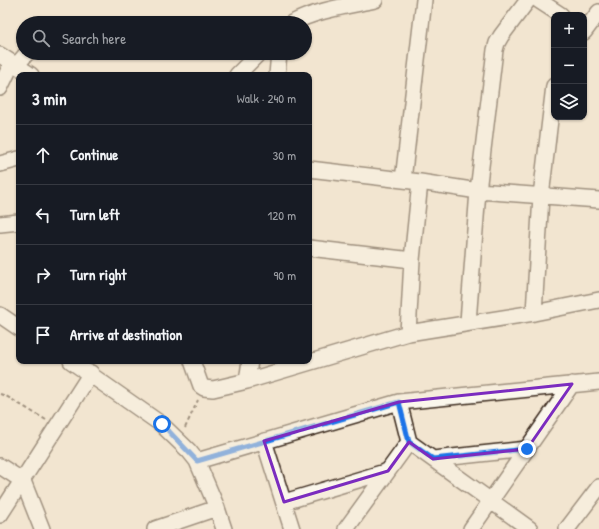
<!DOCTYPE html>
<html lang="en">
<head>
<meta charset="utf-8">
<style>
	:root { --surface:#171b24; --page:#242831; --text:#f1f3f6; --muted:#9ea1a6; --line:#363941 }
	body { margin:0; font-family:"Patrick Hand",sans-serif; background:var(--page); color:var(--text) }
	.controls { position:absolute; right:12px; top:12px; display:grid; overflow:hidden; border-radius:8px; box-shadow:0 1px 3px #0004 }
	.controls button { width:36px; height:36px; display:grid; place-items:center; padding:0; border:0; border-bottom:1px solid var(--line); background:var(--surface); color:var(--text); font:20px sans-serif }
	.stop { position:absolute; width:12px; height:12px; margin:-9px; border:3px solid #1a73e8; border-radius:50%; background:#fff }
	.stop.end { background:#1a73e8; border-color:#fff; box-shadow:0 1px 4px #0008 }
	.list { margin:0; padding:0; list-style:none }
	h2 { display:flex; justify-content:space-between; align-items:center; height:52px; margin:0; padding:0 16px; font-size:17px }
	h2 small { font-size:13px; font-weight:400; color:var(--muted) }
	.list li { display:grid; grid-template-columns:26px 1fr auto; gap:12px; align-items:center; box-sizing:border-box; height:60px; padding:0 16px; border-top:1px solid var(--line) }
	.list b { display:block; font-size:15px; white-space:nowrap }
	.list em { font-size:13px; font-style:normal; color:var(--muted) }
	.icon { flex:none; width:22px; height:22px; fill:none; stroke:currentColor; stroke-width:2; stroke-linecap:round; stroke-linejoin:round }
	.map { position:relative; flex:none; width:599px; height:529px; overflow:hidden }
	.search { position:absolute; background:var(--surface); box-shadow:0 1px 3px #0004; left:16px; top:16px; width:296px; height:44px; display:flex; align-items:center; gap:10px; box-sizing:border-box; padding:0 14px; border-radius:22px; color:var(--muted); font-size:15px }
	.panel { position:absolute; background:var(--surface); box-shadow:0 1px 3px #0004; left:16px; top:72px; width:296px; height:292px; border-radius:8px }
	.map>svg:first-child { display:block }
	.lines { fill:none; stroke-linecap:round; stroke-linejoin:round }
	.minor-casing { stroke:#3b2a1e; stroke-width:18 }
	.path { stroke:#3b2a1e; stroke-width:2; stroke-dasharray:4 3; stroke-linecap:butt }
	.minor { stroke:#fbf7ec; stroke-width:15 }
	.route { stroke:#1a73e8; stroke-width:5 }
	.marked { fill:none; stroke:#7b2cbf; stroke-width:3; stroke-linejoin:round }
</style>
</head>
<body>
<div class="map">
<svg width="599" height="529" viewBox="0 0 599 529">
	<rect width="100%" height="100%" fill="#f2e5d0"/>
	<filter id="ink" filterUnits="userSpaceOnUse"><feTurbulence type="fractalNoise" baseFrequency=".025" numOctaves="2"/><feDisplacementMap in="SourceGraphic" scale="8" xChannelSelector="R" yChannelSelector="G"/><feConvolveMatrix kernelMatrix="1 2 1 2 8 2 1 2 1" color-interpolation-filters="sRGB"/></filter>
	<g filter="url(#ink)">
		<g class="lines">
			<defs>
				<path id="minor" d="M538 0 561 15
					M292 23C317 10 347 6 375 0
					M584 32 599 12
					M0 55 31 75
					M16 66 27 53
					M237 75 259 53
					M277 75 279 53
					M0 88 12 63
					M0 164 19 159
					M309 169 420 182 478 191 599 200
					M403 180 424 0
					M0 224 19 222
					M309 248 412 260
					M534 313 541 196 554 86
					M0 315 19 328
					M468 322 478 191 495 50 497 43 501 36 528 0
					M408 333 412 260 420 182
					M71 361 161 424 189 451 197 461 217 508 224 529
					M192 361 201 386 204 388 213 389 247 381 408 333 534 313 599 300
					M247 381 250 361
					M264 441 292 529
					M409 442 530 529
					M433 459 527 449
					M197 461 399 402 599 382
					M0 466 23 481 42 529
					M284 502 388 471
					M0 515 91 373
					M155 529 217 508
					M346 529 409 442 399 402
					M471 529 572 384
					M567 529 599 487"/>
			</defs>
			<use href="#minor" class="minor-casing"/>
			<path class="path" d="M0 394 6 396 46 420
				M185 428 198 400"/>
			<use href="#minor" class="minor"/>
		</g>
	</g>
	<g class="lines" filter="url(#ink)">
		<path class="route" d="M162 424 197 461 399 402 409 442 433 459 527 449"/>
	</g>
	<path d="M0 0H599V529H0ZM572 384 527 449 433 459 409 442 388 471 284 502 264 441 399 402Z" fill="#f2e5d0" fill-opacity=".55" fill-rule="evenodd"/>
	<path class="marked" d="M572 384 527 449 433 459 409 442 388 471 284 502 264 441 399 402Z"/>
</svg>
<div class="controls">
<button>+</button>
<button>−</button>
<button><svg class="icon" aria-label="layers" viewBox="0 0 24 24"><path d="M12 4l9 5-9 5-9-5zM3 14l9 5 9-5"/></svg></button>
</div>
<div class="stop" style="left:162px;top:424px"></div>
<div class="stop end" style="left:527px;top:449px"></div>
<div class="search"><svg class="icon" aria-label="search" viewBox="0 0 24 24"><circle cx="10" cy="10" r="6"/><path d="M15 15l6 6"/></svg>Search here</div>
<section class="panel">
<h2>3 min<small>Walk · 240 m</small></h2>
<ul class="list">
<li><svg class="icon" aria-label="ahead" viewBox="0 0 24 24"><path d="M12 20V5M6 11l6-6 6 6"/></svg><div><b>Continue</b></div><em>30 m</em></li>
<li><svg class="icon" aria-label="left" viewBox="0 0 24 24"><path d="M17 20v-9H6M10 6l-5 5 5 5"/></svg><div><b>Turn left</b></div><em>120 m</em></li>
<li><svg class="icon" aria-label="right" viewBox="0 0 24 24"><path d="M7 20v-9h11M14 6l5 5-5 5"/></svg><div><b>Turn right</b></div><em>90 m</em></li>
<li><svg class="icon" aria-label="arrive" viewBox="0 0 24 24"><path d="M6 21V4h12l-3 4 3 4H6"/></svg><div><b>Arrive at destination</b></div></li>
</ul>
</section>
</div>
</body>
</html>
